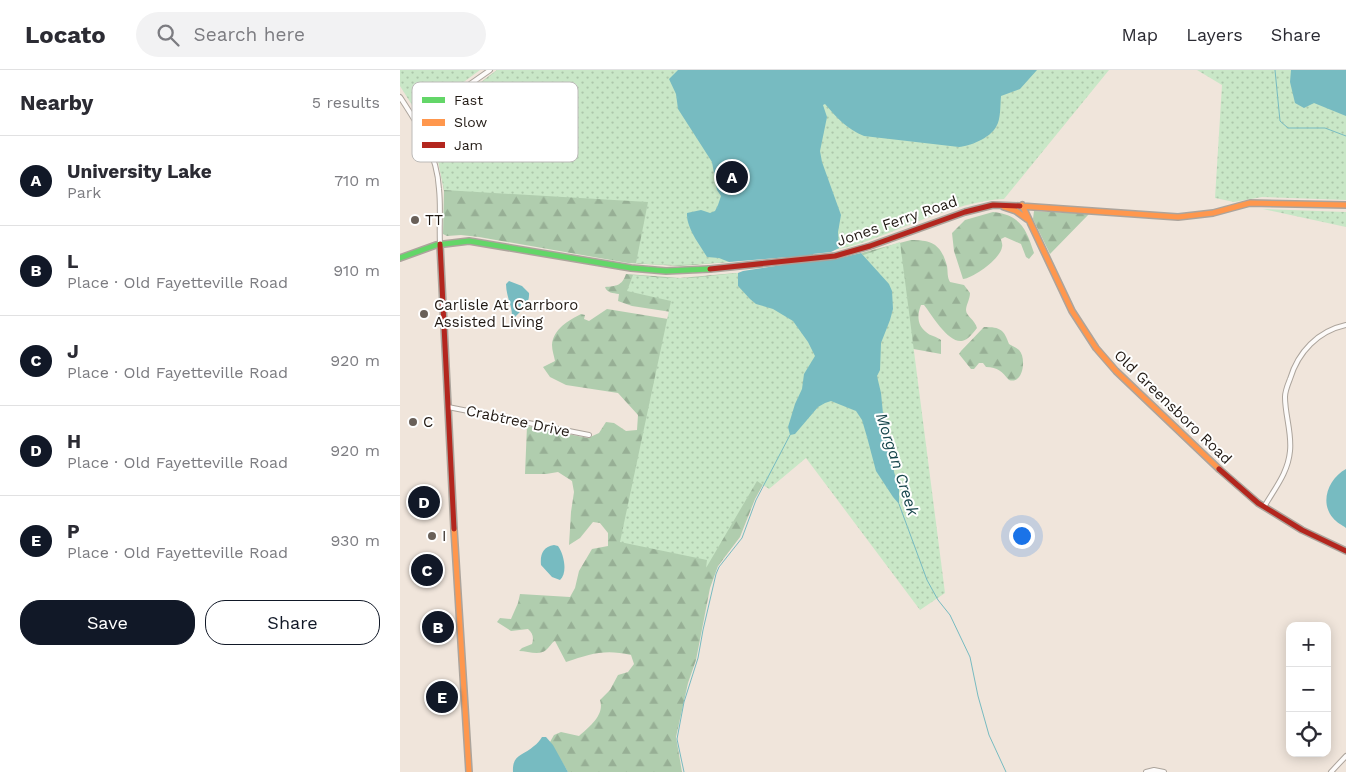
<!DOCTYPE html>
<html lang="en">
<head>
<meta charset="utf-8">
<style>
	:root { --surface:#fff; --page:#f2f2f3; --text:#2b2b33; --muted:#7c7c81; --line:#e1e1e2; --accent:#111827 }
	body { margin:0; font-family:"Work Sans",sans-serif; background:var(--page); color:var(--text) }
	.controls { position:absolute; right:15px; bottom:15px; display:grid; overflow:hidden; border-radius:10px; box-shadow:0 2px 12px #0003 }
	.controls button { width:45px; height:45px; display:grid; place-items:center; padding:0; border:0; border-bottom:1px solid var(--line); background:var(--surface); color:var(--text); font:25px sans-serif }
	.you { position:absolute; left:621px; top:465px; width:18px; height:18px; margin:-12px; border:4px solid #fff; border-radius:50%; background:#1a73e8; box-shadow:0 0 0 8px #1a73e833 }
	.badge { display:grid; place-items:center; width:32px; height:32px; border-radius:50%; background:var(--accent); color:#fff; font-size:16px; font-weight:700 }
	.pin { position:absolute; translate:-50% -50%; border:2px solid #fff; box-shadow:0 1px 5px #0006 }
	.list { margin:0; padding:0; list-style:none }
	h2 { display:flex; justify-content:space-between; align-items:center; height:65px; margin:0; padding:0 20px; font-size:21px }
	h2 small { font-size:16px; font-weight:400; color:var(--muted) }
	.list li { display:grid; grid-template-columns:32px 1fr auto; gap:15px; align-items:center; box-sizing:border-box; height:90px; padding:0 20px; border-top:1px solid var(--line) }
	.list b { display:block; font-size:19px; white-space:nowrap }
	.list p { margin:0; font-size:16px; white-space:nowrap; color:var(--muted) }
	.list em { font-size:16px; font-style:normal; color:var(--muted) }
	.actions { display:flex; gap:10px; padding:15px 20px }
	.actions a { flex:1; padding:11px 0; border:1px solid var(--accent); border-radius:20px; text-align:center; font-size:18px; color:var(--accent) }
	.actions .main { background:var(--accent); color:#fff }
	.icon { flex:none; width:28px; height:28px; fill:none; stroke:currentColor; stroke-width:2; stroke-linecap:round; stroke-linejoin:round }
	.map { position:relative; flex:none; width:946px; height:702px; overflow:hidden }
	header { display:flex; align-items:center; gap:30px; box-sizing:border-box; height:70px; padding:0 25px; background:var(--surface); border-bottom:1px solid var(--line) }
	header strong { font-size:24px }
	nav { display:flex; gap:28px; margin-inline-start:auto; font-size:18px }
	.search { width:350px; height:45px; background:var(--page); display:flex; align-items:center; gap:12px; box-sizing:border-box; padding:0 18px; border-radius:28px; color:var(--muted); font-size:19px }
	main { display:flex }
	aside { flex:1; background:var(--surface) }
	.map>svg:first-child { display:block }
	.forest { fill:url(#forest-firs) }
	.park { fill:url(#park-dots) }
	.water { fill:#77bbc1 }
	.lines { fill:none; stroke-linecap:round; stroke-linejoin:round }
	.stream { stroke:#77bbc1; stroke-width:1 }
	.street-casing { stroke:#aca49c; stroke-width:6 }
	.fast-casing { stroke:#aca49c; stroke-width:8 }
	.slow-casing { stroke:#aca49c; stroke-width:8 }
	.jam-casing { stroke:#aca49c; stroke-width:8 }
	.street { stroke:#fdfbfa; stroke-width:4 }
	.fast { stroke:#63d668; stroke-width:5 }
	.slow { stroke:#ff974d; stroke-width:5 }
	.jam { stroke:#b3261e; stroke-width:5 }
	.poi-dot { fill:#696059; stroke:#fff; stroke-width:2 }
	.labels { text-anchor:middle; stroke-width:4; stroke-linejoin:round; paint-order:stroke }
	.poi-label { font-size:15px; fill:#211913; stroke:#fff; text-anchor:start }
	.street-label { font-size:15px; fill:#211913; stroke:#fff }
	.water-label { font-size:16px; font-style:italic; fill:#18464c; stroke:#fff }
	.key { fill:#fff; stroke:#bcbab8; stroke-width:1 }
	.key-label { font-size:14px; fill:#211913 }
</style>
</head>
<body>
<header>
<strong>Locato</strong>
<div class="search"><svg class="icon" aria-label="search" viewBox="0 0 24 24"><circle cx="10" cy="10" r="6"/><path d="M15 15l6 6"/></svg>Search here</div>
<nav><a>Map</a><a>Layers</a><a>Share</a></nav>
</header>
<main>
<aside>
<h2>Nearby<small>5 results</small></h2>
<ul class="list">
<li><span class="badge">A</span><div><b>University Lake</b><p>Park</p></div><em>710 m</em></li>
<li><span class="badge">B</span><div><b>L</b><p>Place · Old Fayetteville Road</p></div><em>910 m</em></li>
<li><span class="badge">C</span><div><b>J</b><p>Place · Old Fayetteville Road</p></div><em>920 m</em></li>
<li><span class="badge">D</span><div><b>H</b><p>Place · Old Fayetteville Road</p></div><em>920 m</em></li>
<li><span class="badge">E</span><div><b>P</b><p>Place · Old Fayetteville Road</p></div><em>930 m</em></li>
</ul>
<div class="actions"><a class="main">Save</a><a>Share</a></div>
</aside>
<div class="map">
<svg width="946" height="702" viewBox="0 0 946 702">
	<defs>
		<pattern id="forest-firs" width="22" height="20" patternUnits="userSpaceOnUse" patternTransform="scale(1.25)"><rect width="22" height="20" fill="#b0cdae"/><path d="M5 1l3.5 6h-7zM16 11l3.5 6h-7z" fill="#97af95"/></pattern>
		<pattern id="park-dots" width="8" height="8" patternUnits="userSpaceOnUse" patternTransform="scale(1.25)"><rect width="8" height="8" fill="#c9e7c7"/><path d="M2 2h.1M6 6h.1" fill="none" stroke="#acc6aa" stroke-width="1.8" stroke-linecap="round"/></pattern>
	</defs>
	<rect width="100%" height="100%" fill="#f0e5db"/>
	<path class="forest" d="M97 0 319 188 329 192 280 196 228 193 79 167 61 165 47 166 43 164 44 121 38 88 39 66 49 46 60 31 76 16Z
		M634 141 689 144 650 184 633 149Z
		M593 142C620 145 626 158 634 183L629 189 626 187 621 174 605 167 601 169C601 171 603 174 602 177 601 188 574 208 563 209L554 181 552 163 565 150Z
		M511 170C532 170 541 174 547 196 548 202 547 207 550 212L564 215 570 223C570 229 566 235 566 240 566 246 575 250 577 258 573 263 568 270 562 271 548 273 532 245 524 235H521C517 245 517 255 526 262 530 266 536 266 541 270V284L508 278 466 189 461 183Z
		M336 203 401 262 232 236 218 231 219 224C213 223 207 223 205 217 216 216 222 216 226 204L280 208Z
		M207 239 408 272 366 409 355 429 340 467 318 496 310 518 296 590 288 613 276 667 282 702H168L150 672 154 665 161 662 179 666C189 657 205 645 200 630L210 620 218 605 228 602 234 594 231 585C204 579 191 584 166 592L155 571C151 573 150 577 146 580 139 586 128 581 119 581L122 578 132 574C134 568 133 563 128 559L111 561 97 552 100 548 111 549 118 533 120 524 170 527 175 518 179 501 192 479 208 476V463L200 453 193 452 180 468 169 475 171 442 174 422 172 411 158 402 146 404H125L127 356 188 368 199 363 206 352 214 353 226 361 237 360 238 345 218 323 166 315 150 307 143 297 155 291C154 286 152 280 152 275 153 259 169 250 181 244L185 245 184 249 189 251Z
		M584 257C601 257 604 260 609 274 612 276 617 278 619 280 627 288 623 315 609 310 602 302 598 297 586 297L583 293H579L574 299H571L559 284 561 281Z"/>
	<path class="park" d="M0 0H80L61 14 43 35 22 46 17 43 0 16Z
		M97 0H709L604 129C551 132 502 161 452 176 427 183 401 184 376 187 329 192 283 198 236 193L248 132 44 120C42 107 37 92 37 78 39 42 73 20 97 0Z
		M797 0H946V130L862 127 834 132 815 128 822 15Z
		M863 139 946 142V157Z
		M500 172 545 523 520 540 406 388 369 419 357 411 306 498 307 490 220 472 271 231 227 221 233 205 265 208H292L429 193 458 187Z"/>
	<path class="water" d="M278 0H637L620 19 601 26C600 36 601 49 596 57 590 68 570 76 559 77L464 66C447 59 437 48 425 34L423 35 427 47 420 81 422 92 441 145 438 162 439 178 431 182 413 184 416 191 440 188 461 183 489 214 492 221 493 239 490 250 481 273 480 300 477 306 481 323 484 354 489 370 494 402 499 418V434L493 427 476 401 467 367 462 350 456 341 431 331 425 333 418 337 395 364 390 365 388 357 395 334 402 319 404 304 415 286 408 272 393 251 373 239 356 234 350 229 338 216V203L343 201 389 194 388 187 329 192 319 188 307 187C300 175 286 158 287 143L301 140 310 143 315 141 318 135 321 126 317 120 312 92 278 39 276 24 269 9Z
		M891 0H946V46L914 33 904 38 895 33 890 12Z
		M109 211 122 216 129 223C130 234 122 240 115 247L112 246C112 235 106 226 106 214Z
		M946 399V458C942 455 936 452 933 448 919 432 929 408 946 399Z
		M154 475 158 476C164 484 168 503 160 510L152 507 141 495C140 484 143 477 154 475Z
		M142 667H146L153 675 168 702H113C112 684 123 686 134 676 137 674 140 670 142 667Z"/>
	<g class="lines">
		<path class="stream" d="M875 0 880 51 888 58H925L946 66
			M499 434 527 510 538 530 550 545 570 587 578 626 589 665 606 702
			M284 702 277 669 284 632 298 588 303 560 316 504 319 497 342 468 356 430 390 365"/>
		<defs>
			<path id="street" d="M0 27C19 56 37 83 39 119 41 138 39 156 40 174
				M19 56 45 37 63 19 90 0
				M48 337 189 365
				M864 437C875 418 888 403 890 381 892 363 885 345 885 327 885 321 888 314 890 309 898 282 918 261 946 255
				M746 702 754 700 764 702
				M931 702 946 686"/>
			<path id="fast" d="M0 188 36 175 69 171 231 198 266 201 310 199"/>
			<path id="slow" d="M622 135 672 241 696 278 716 301 819 399
				M620 136 778 147 813 143 850 133 946 135
				M604 137 616 141 627 149
				M54 459 69 702"/>
			<path id="jam" d="M40 174 54 459
				M310 199 435 186 470 176 565 142 593 135 620 136
				M819 399 858 433 902 460 946 481"/>
		</defs>
		<use href="#street" class="street-casing"/>
		<use href="#fast" class="fast-casing"/>
		<use href="#slow" class="slow-casing"/>
		<use href="#jam" class="jam-casing"/>
		<use href="#street" class="street"/>
		<use href="#fast" class="fast"/>
		<use href="#slow" class="slow"/>
		<use href="#jam" class="jam"/>
	</g>
	<g class="poi-dot">
		<circle cx="15" cy="150" r="5"/>
		<circle cx="24" cy="244" r="5"/>
		<circle cx="13" cy="352" r="5"/>
		<circle cx="32" cy="466" r="5"/>
	</g>
	<g class="labels">
		<g class="poi-label">
			<text x="25" y="155">TT</text>
			<text x="34" y="240">Carlisle At Carrboro<tspan x="34" dy="17">Assisted Living</tspan></text>
			<text x="23" y="357">C</text>
			<text x="42" y="471">I</text>
		</g>
		<g class="street-label">
			<text transform="translate(497 151) rotate(-19)" y="5">Jones Ferry Road</text>
			<text transform="translate(773 337) rotate(44)" y="5">Old Greensboro Road</text>
			<text transform="translate(118 351) rotate(12)" y="5">Crabtree Drive</text>
		</g>
		<g class="water-label">
			<text transform="translate(498 394) rotate(72)" y="6">Morgan Creek</text>
		</g>
	</g>
	<rect x="12" y="12" width="166" height="80" rx="8" class="key"/>
	<rect x="22" y="27" width="23" height="6" fill="#63d668"/>
	<rect x="22" y="49" width="23" height="7" fill="#ff974d"/>
	<rect x="22" y="72" width="23" height="6" fill="#b3261e"/>
	<g class="key-label">
		<text x="54" y="35">Fast</text>
		<text x="54" y="57">Slow</text>
		<text x="54" y="80">Jam</text>
	</g>
</svg>
<div class="controls">
<button>+</button>
<button>−</button>
<button><svg class="icon" aria-label="locate" viewBox="0 0 24 24"><circle cx="12" cy="12" r="6"/><path d="M12 2v4M12 18v4M2 12h4M18 12h4"/></svg></button>
</div>
<div class="you"></div>
<div class="pin badge" style="left:332px;top:107px">A</div>
<div class="pin badge" style="left:38px;top:557px">B</div>
<div class="pin badge" style="left:27px;top:500px">C</div>
<div class="pin badge" style="left:24px;top:432px">D</div>
<div class="pin badge" style="left:42px;top:627px">E</div>
</div>
</main>
</body>
</html>
